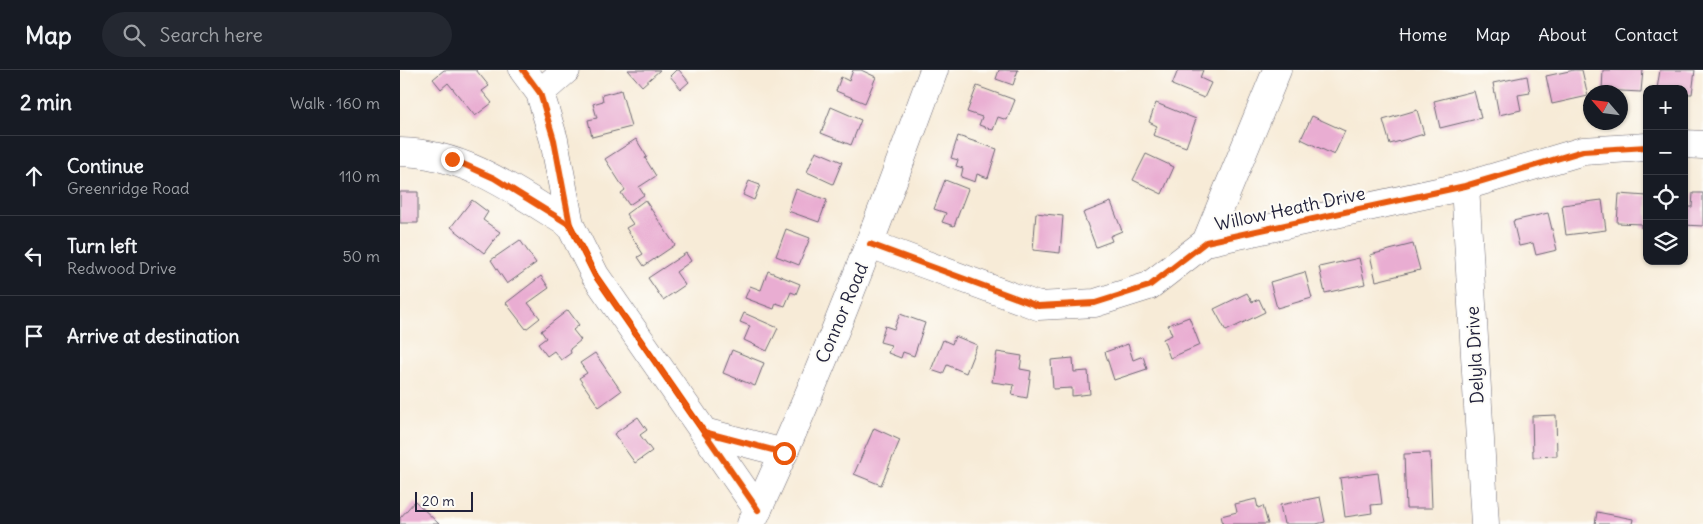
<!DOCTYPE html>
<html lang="en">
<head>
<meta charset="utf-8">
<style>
	:root { --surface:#171b24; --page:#242831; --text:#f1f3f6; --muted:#9ea1a6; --line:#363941 }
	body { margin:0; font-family:Delius,sans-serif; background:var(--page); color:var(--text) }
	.controls { position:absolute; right:15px; top:15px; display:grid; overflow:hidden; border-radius:10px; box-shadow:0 1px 4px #0004 }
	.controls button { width:45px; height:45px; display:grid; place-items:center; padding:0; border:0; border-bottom:1px solid var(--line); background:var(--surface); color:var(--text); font:25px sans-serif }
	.compass { position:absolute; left:1183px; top:15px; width:45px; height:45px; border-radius:50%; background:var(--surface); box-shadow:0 1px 4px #0004; rotate:298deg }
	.scale { position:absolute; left:15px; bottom:12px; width:58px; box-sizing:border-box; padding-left:5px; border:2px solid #22223b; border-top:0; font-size:14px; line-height:18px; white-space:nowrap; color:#22223b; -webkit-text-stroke:4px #fdfcf7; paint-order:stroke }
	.stop { position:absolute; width:15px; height:15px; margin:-11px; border:4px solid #ea580c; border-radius:50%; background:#fff }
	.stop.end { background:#ea580c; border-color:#fff; box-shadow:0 1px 5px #0008 }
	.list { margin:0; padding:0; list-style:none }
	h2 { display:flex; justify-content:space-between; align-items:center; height:65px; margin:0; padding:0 20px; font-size:21px }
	h2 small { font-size:16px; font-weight:400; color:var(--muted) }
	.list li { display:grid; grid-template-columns:32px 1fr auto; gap:15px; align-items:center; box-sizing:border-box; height:80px; padding:0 20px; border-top:1px solid var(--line) }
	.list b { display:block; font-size:19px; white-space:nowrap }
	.list p { margin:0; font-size:16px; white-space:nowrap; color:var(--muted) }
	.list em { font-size:16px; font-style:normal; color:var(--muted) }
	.icon { flex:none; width:28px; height:28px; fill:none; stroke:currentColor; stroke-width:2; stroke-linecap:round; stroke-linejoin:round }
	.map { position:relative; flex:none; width:1303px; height:454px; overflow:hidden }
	header { display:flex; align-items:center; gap:30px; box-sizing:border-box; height:70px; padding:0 25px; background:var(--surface); border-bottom:1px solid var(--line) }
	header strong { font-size:24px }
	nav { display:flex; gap:28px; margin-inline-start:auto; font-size:18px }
	.search { width:350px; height:45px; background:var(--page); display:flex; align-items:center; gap:12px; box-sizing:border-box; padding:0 18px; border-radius:28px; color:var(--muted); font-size:19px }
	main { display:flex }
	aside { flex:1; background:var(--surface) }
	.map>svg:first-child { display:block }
	.building { fill:#e9add2 }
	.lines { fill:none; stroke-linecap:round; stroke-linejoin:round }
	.minor-casing { stroke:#6d6872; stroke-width:29 }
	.major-casing { stroke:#6d6872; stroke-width:29 }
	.minor { stroke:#fff; stroke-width:28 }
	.major { stroke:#fff; stroke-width:28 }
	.cycleway-casing { stroke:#fdfcf7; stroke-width:9 }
	.cycleway { stroke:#e8590c; stroke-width:6 }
	.route { stroke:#ea580c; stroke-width:6 }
	.labels { text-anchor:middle; stroke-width:4; stroke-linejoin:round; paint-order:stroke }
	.street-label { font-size:18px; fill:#22223b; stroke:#fdfcf7 }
</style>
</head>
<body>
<header>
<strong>Map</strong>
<div class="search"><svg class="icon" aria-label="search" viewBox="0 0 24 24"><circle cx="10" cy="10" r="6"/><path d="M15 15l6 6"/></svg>Search here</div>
<nav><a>Home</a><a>Map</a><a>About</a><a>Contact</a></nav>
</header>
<main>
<aside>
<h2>2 min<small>Walk · 160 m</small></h2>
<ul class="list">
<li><svg class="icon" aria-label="ahead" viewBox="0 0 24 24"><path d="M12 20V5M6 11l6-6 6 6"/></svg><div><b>Continue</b><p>Greenridge Road</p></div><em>110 m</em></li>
<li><svg class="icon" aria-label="left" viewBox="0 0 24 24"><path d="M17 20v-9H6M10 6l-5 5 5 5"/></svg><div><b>Turn left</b><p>Redwood Drive</p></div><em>50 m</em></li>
<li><svg class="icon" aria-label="arrive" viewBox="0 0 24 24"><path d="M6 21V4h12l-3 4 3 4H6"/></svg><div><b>Arrive at destination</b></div></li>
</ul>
</aside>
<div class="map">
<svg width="1303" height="454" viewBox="0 0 1303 454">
	<rect width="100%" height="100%" fill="#fdfcf7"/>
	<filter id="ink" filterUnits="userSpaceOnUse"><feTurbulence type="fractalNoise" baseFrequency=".02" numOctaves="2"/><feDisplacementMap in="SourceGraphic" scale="10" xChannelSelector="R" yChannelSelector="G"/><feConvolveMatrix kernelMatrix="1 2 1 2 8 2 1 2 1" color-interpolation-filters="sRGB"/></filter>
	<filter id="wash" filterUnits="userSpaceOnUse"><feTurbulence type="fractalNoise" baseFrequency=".0096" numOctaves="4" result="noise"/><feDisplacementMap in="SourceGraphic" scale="20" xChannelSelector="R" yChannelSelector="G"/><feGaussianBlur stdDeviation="1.12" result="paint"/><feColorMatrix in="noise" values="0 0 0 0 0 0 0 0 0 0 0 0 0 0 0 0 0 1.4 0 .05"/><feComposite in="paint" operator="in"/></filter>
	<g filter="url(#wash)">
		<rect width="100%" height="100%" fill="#f7ebd7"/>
		<g id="blocks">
			<path class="building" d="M44 0H76L89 16 82 21 92 33 75 46 48 13 41 19 33 9Z
				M228 0H260L242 16Z
				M276 0H279L289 12 281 19 270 6Z
				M453 0H461L476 7 465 33 436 21 441 7 449 11Z
				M599 0H618L613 15 596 9Z
				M778 0H803L800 8 811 13 804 28 772 15Z
				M1174 0H1182L1188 26 1152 34 1146 6Z
				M1203 0H1243L1241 22 1202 20Z
				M1260 0H1295L1292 24H1284V19H1257Z
				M1127 6 1130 23 1118 25 1121 40 1099 45 1093 13Z
				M577 16 615 30 607 50 598 47 593 60 579 55 582 47 567 42Z
				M221 20 231 57 192 67 188 50 197 48 193 34 203 31 202 25Z
				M1074 21 1081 48 1040 58 1034 31Z
				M756 33 796 49 786 77 753 65 757 56 749 52Z
				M431 37 461 50 451 75 421 63Z
				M1017 40 1024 64 990 74 983 50Z
				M912 46 945 61 934 85 901 69Z
				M558 66 597 79 588 108 577 104 575 112 561 107 563 98 556 96 558 90 551 88Z
				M236 69 247 87 245 88 256 106 239 117 244 125 229 135 221 123 225 120 205 89Z
				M416 81 442 92 433 114 407 102Z
				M746 84 774 97 762 124 733 110Z
				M545 110 568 119 554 156 542 152 546 143 534 139Z
				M349 111 360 115 354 130 343 125Z
				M396 119 427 130 419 152 388 141Z
				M0 122H18V153H0Z
				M1293 123H1303V156L1284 155V137H1292Z
				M1219 124 1247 126V158H1241V154L1217 153Z
				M72 130 88 142 83 150 100 162 84 183 51 157Z
				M245 130 275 175 244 196 238 187 243 184 226 158 233 154 226 144Z
				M1202 130 1206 160 1166 165 1162 135Z
				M711 132 722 161 710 166 712 171 696 177 683 143Z
				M636 143 663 146 660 183 633 180Z
				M1148 143 1157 180 1136 185 1133 173 1119 176 1113 151Z
				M386 159 410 168 399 195 376 186Z
				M120 170 136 193 107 214 91 190Z
				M1013 174 1020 200 976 211 970 185Z
				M286 183 291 191 276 202 285 215 263 230 248 208Z
				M959 188 965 214 925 223 919 197Z
				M368 201 400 214 396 224 391 222 385 236 376 233 374 239 345 228 350 216 361 220Z
				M905 202 912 228 877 238 870 212Z
				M141 206 149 218 128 233 140 248 126 259 106 233Z
				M847 223 852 232 859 229 865 242 826 261 814 239Z
				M168 240 179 255 173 260 181 270 170 279 171 283 161 290 154 281 147 286 138 274 146 268 141 261Z
				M344 243 378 258 367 281 344 270 350 256 340 252Z
				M500 244 525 253 514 286 503 282 501 288 488 283 491 275 480 272 485 256 494 259Z
				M789 247 800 275 770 288 763 269 772 265 768 255Z
				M555 266 577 275 566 303 547 295 543 304 531 300 543 270 552 274Z
				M728 274 733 290 743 286 747 299 714 310 705 282Z
				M332 280 364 293 355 316 323 303Z
				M597 282 622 286 620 299 631 301 627 328 612 325 614 315 592 312Z
				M195 283 221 321 199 337 179 308 187 303 180 293Z
				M673 288 674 302 688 301 690 324 672 326V318L653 319 651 290Z
				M1156 345 1157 386 1133 387 1132 346Z
				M238 347 247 360 240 365 252 381 235 393 214 364Z
				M474 358 500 370 481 415 454 404Z
				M1030 383 1032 438H1006L1004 384Z
				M978 403 982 434 971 435 972 443 945 447 940 408Z
				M920 427 925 452 916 454H884L880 435Z
				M856 429 858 438 863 436 868 454H823L821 446 837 442 835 434Z
				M15 431 39 454H0V448Z
				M1197 442 1233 449 1232 454H1195Z"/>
		</g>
	</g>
	<g filter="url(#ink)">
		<use href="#blocks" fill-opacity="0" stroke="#6d6872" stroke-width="1"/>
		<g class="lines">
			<defs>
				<path id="minor" d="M123 0 140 23 154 70 170 155 195 205 358 440
					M140 23 166 0
					M1284 74 1303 75
					M0 82C65 83 117 122 170 155
					M1065 116 1085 454
					M806 172 877 0
					M470 174 638 236 695 233 749 216 806 172 1065 116 1183 81 1247 77
					M304 362 384 383"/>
				<path id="major" d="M351 454C421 306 478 153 534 0"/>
			</defs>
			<use href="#minor" class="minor-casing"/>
			<use href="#major" class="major-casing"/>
			<use href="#minor" class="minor"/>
			<use href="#major" class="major"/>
			<defs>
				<path id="cycleway" d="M123 0 140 23 154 70 170 155 195 205 358 440
					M470 174 638 236 695 233 749 216 806 172 1065 116 1183 81 1247 77"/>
			</defs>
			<use href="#cycleway" class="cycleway-casing"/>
			<use href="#cycleway" class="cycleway"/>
		</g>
	</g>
	<g class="lines" filter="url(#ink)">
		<path class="route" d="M52 89 94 108 170 155 195 205 304 362 384 383"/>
	</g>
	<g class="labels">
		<g class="street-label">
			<text transform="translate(890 139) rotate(-12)" y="6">Willow Heath Drive</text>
			<text transform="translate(442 243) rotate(-67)" y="6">Connor Road</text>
			<text transform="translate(1075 285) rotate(-93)" y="6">Delyla Drive</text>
		</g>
	</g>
</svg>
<div class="controls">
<button>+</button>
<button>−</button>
<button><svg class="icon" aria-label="locate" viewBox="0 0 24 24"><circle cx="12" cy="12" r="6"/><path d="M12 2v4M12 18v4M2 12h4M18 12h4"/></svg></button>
<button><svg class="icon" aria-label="layers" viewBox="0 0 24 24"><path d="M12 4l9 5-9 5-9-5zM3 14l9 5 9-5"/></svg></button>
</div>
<svg class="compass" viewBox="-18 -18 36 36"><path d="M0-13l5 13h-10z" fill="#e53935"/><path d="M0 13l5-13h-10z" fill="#9ea1a6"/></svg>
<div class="scale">20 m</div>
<div class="stop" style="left:384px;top:383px"></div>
<div class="stop end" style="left:52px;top:89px"></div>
</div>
</main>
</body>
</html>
